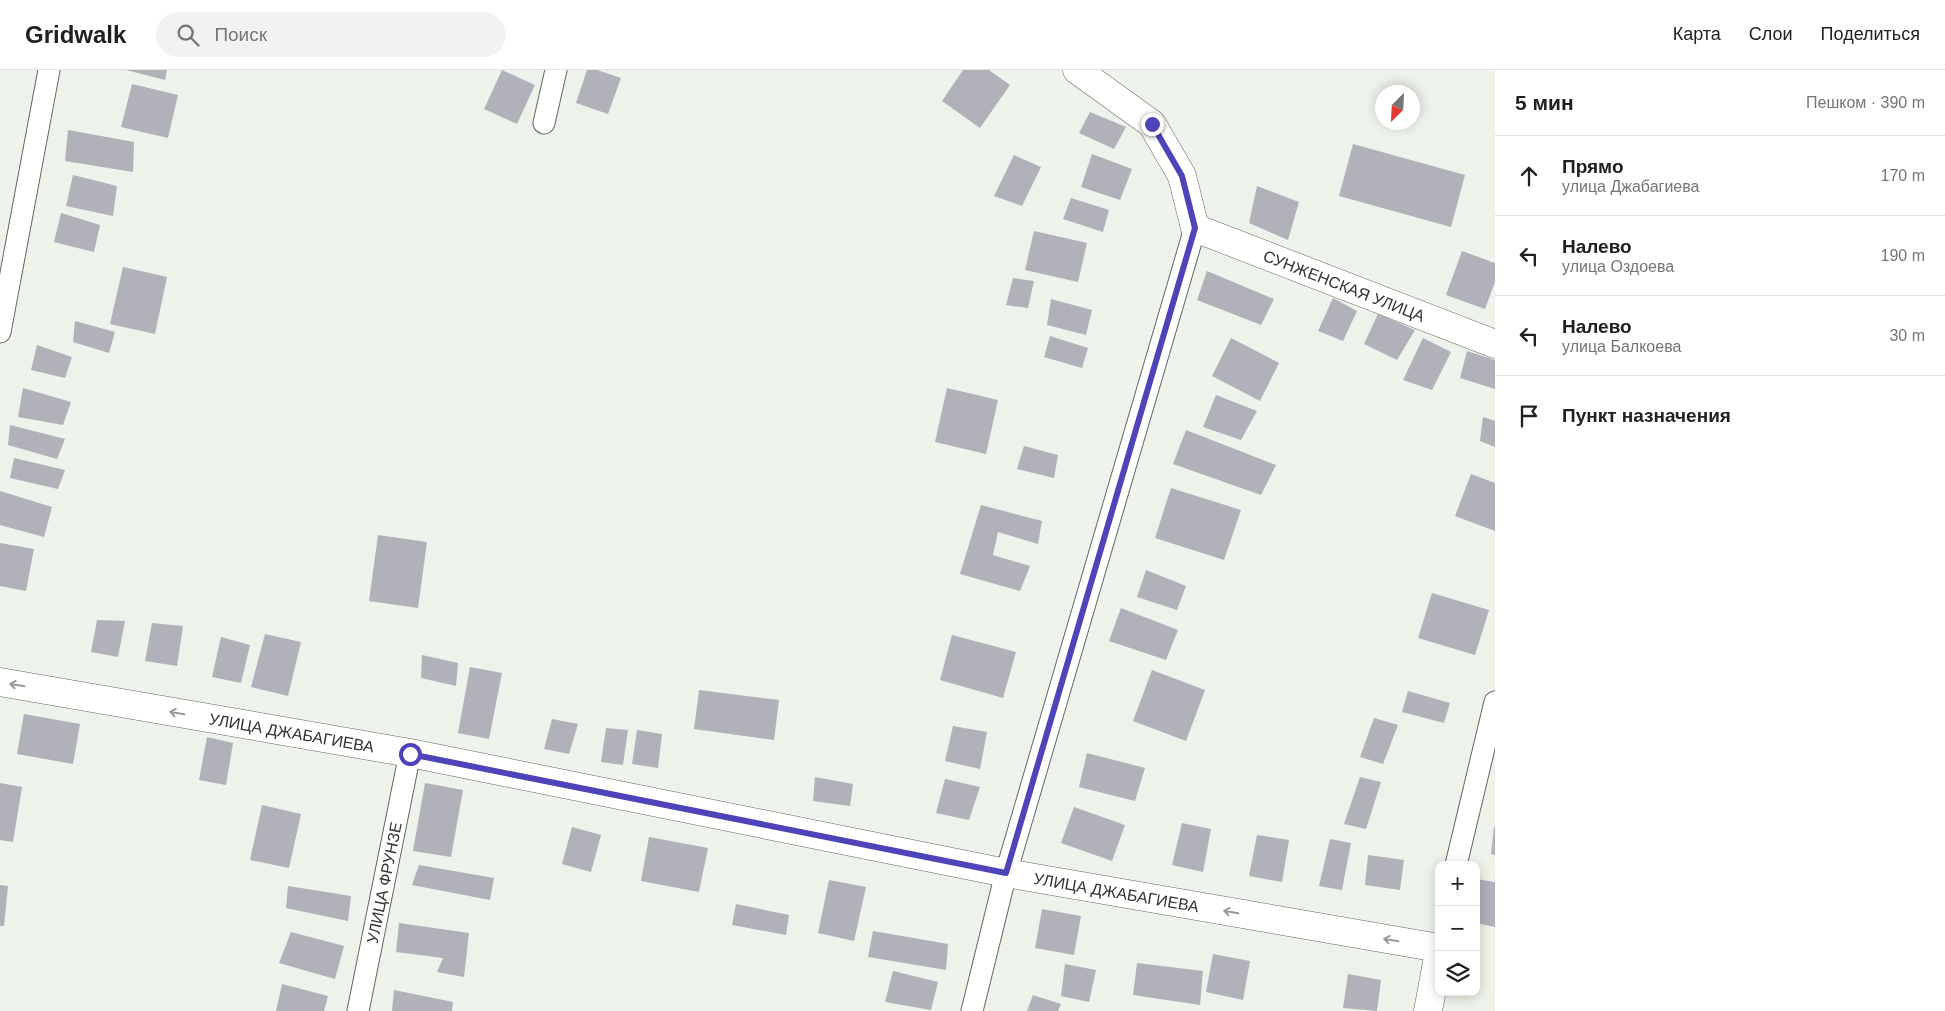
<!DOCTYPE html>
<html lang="ru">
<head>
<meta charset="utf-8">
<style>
	:root { --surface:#fff; --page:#f2f2f2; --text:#202124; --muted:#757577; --line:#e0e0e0 }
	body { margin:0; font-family:Arial,sans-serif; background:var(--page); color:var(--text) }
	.controls { position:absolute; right:15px; bottom:15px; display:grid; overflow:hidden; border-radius:10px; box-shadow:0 2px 12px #0003 }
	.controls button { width:45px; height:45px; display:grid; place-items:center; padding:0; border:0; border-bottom:1px solid var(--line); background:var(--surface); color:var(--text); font:25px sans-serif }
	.compass { position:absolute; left:1375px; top:15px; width:45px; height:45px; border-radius:50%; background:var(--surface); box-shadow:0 2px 12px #0003; rotate:204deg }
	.stop { position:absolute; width:15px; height:15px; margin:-11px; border:4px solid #4f43ba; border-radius:50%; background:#fff }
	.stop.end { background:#4f43ba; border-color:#fff; box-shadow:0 1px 5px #0008 }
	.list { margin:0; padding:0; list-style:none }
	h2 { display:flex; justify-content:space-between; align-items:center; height:65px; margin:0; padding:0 20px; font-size:21px }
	h2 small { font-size:16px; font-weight:400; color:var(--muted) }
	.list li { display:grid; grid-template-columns:32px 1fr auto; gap:15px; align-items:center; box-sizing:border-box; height:80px; padding:0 20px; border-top:1px solid var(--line) }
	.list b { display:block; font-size:19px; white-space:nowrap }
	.list p { margin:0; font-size:16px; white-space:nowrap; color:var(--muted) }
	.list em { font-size:16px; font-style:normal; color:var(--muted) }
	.icon { flex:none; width:28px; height:28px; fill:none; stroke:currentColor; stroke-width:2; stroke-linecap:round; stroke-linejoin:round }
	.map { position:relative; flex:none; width:1495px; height:941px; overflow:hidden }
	header { display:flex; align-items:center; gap:30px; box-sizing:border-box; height:70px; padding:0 25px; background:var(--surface); border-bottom:1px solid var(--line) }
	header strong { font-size:24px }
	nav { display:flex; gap:28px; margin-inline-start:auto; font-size:18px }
	.search { width:350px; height:45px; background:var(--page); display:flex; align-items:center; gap:12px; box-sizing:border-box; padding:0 18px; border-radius:28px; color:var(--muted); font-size:19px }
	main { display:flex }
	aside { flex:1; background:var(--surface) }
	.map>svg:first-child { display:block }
	.building { fill:#b1b1ba }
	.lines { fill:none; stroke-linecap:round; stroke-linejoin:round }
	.street-casing { stroke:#636760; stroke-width:23 }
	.secondary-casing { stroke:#636760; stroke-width:29 }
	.street { stroke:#fff; stroke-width:21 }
	.secondary { stroke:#fff; stroke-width:28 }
	.oneway { stroke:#989a98 }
	.route { stroke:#4f43ba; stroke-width:6 }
	.labels { text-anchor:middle; stroke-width:5; stroke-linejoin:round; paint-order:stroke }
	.street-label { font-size:16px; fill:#323431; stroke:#fbfff8 }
</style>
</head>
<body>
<header>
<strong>Gridwalk</strong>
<div class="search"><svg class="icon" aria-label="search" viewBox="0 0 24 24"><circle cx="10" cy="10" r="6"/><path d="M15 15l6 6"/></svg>Поиск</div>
<nav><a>Карта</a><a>Слои</a><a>Поделиться</a></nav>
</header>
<main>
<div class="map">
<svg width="1495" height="941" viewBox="0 0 1495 941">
	<rect width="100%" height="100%" fill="#edf2ea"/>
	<path class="building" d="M126 0H167L165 10Z
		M502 0 535 15 517 54 484 39Z
		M587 0H597L621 8 608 44 576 33Z
		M963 0H989L1010 15 980 58 942 31Z
		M132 14 178 25 168 68 121 57Z
		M1090 42 1126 57 1114 79 1079 63Z
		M68 60 134 72 133 102 65 91Z
		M1353 74 1465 105 1451 157 1339 126Z
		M1092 84 1132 99 1120 130 1081 117Z
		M1014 85 1041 97 1022 136 994 126Z
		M73 105 117 116 113 146 66 136Z
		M1257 116 1299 132 1288 170 1249 153Z
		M1071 128 1109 140 1103 162 1063 149Z
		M61 143 100 155 94 182 54 172Z
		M1034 161 1087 173 1078 212 1025 200Z
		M1462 181 1495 193V212L1485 239 1446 225Z
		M123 197 167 207 155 264 110 254Z
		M1207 201 1274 229 1261 255 1197 230Z
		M1013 208 1034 211 1028 238 1006 235Z
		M1333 228 1357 241 1343 271 1318 261Z
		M1051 229 1092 240 1086 265 1047 255Z
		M1378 244 1415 260 1397 290 1364 274Z
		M75 251 115 262 109 283 73 272Z
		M1050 266 1088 278 1082 298 1044 287Z
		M1231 268 1279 293 1260 331 1212 306Z
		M1423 268 1451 282 1432 320 1403 310Z
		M37 275 72 287 65 308 31 300Z
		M1467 281 1495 290V319L1460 308Z
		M23 318 71 332 63 355 18 347Z
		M947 318 998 330 986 384 935 372Z
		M1216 325 1257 341 1241 370 1203 357Z
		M1483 347 1495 351V377L1480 371Z
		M10 355 65 369 57 389 8 375Z
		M1186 360 1276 395 1261 425 1173 394Z
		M1024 376 1058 385 1054 408 1017 399Z
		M14 388 65 400 58 419 10 408Z
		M1471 404 1495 413V461L1455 446Z
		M1171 418 1241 440 1224 490 1155 468Z
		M0 421 52 437 44 467 0 455Z
		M981 435 1042 451 1038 474 998 462 993 485 1030 496 1020 521 960 504Z
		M378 465 427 472 418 538 369 531Z
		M0 473 34 479 26 521 0 516Z
		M1146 500 1186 516 1177 540 1137 527Z
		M1432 523 1489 540 1475 585 1418 568Z
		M1121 538 1178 560 1166 590 1109 571Z
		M97 550 125 551 118 587 91 582Z
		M152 553 183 556 177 596 145 591Z
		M265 564 301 572 288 626 251 617Z
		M952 565 1016 582 1003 628 940 610Z
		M221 567 250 575 241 613 212 607Z
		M422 585 458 593 456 616 421 608Z
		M470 597 502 603 489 669 458 663Z
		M1152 600 1205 620 1186 671 1133 651Z
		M699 620 779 630 774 670 694 659Z
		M1408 621 1450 633 1444 653 1402 642Z
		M24 644 80 654 73 694 17 684Z
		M1374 648 1398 655 1383 694 1360 687Z
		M552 649 578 654 569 684 544 679Z
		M953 656 987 662 980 699 945 691Z
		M606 658 628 660 623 695 601 692Z
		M637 660 662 664 658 698 632 694Z
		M207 667 233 673 226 715 199 710Z
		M1087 683 1145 698 1135 731 1079 717Z
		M815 707 853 714 850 736 813 731Z
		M1360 707 1381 712 1366 759 1344 754Z
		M945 709 980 717 969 750 936 743Z
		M0 713 22 717 13 772 0 770Z
		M425 713 463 720 451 787 413 781Z
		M262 735 301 744 289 798 250 790Z
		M1074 737 1125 755 1112 791 1061 773Z
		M1182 753 1211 759 1203 802 1172 795Z
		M572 757 601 765 591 802 562 794Z
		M1494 757H1495V785L1491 784Z
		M1257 765 1289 770 1282 812 1249 806Z
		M649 767 708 778 699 822 641 811Z
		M1330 769 1351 773 1342 820 1319 816Z
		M1368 785 1404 790 1400 820 1365 815Z
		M419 795 494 808 490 830 412 815Z
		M1476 809 1495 812V857L1476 853Z
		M829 810 866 817 854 871 818 863Z
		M0 815 8 816 4 856H0Z
		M288 816 351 826 348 851 286 838Z
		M736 834 789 845 786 865 732 855Z
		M1042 839 1081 846 1074 885 1035 878Z
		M399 853 469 863 464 907 437 902 443 888 396 882Z
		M873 861 948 874 946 900 868 887Z
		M291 862 344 876 335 909 279 893Z
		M1213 884 1250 891 1243 930 1206 922Z
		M1137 893 1203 901 1200 935 1133 925Z
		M1065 894 1096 900 1089 932 1061 926Z
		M893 901 938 912 931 940 885 932Z
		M1348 904 1381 910 1377 941 1343 938Z
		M282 914 328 926 324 941H276Z
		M394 920 453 932 452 941H392Z
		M1033 925 1061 934 1058 941H1027Z"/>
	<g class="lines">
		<defs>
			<g id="street">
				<path d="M544 53 556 0"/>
				<path d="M0 262 49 0"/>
				<path d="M1456 795 1495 632"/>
				<path id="s1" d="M358 941 410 683"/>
				<path d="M972 941 1006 803 1195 158"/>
			</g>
			<g id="secondary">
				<path id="s2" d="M1077 0 1152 54 1182 106 1195 158 1495 274"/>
				<path id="s3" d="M0 612 410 683 1006 803 1439 878"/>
				<path d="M1428 941 1439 882"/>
			</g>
		</defs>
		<use href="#street" class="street-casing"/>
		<use href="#secondary" class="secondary-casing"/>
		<use href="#street" class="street"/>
		<use href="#secondary" class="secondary"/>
	</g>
	<defs><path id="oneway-shaft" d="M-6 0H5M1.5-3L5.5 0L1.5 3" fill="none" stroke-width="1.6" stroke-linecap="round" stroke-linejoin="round" transform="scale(1.25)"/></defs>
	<g class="oneway">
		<use href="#oneway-shaft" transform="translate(17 615) rotate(-170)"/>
		<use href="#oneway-shaft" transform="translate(177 643) rotate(-170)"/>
		<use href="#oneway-shaft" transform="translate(1231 842) rotate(-170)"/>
		<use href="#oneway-shaft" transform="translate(1391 870) rotate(-170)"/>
	</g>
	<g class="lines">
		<path class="route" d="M410 684 1006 803 1195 158 1182 106 1152 54"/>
	</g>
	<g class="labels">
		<g class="street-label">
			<text dy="6" stroke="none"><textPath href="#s2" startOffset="366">СУНЖЕНСКАЯ УЛИЦА</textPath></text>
			<text dy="6" stroke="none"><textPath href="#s3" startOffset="296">УЛИЦА ДЖАБАГИЕВА</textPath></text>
			<text dy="6" stroke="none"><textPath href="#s1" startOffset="131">УЛИЦА ФРУНЗЕ</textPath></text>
			<text dy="6" stroke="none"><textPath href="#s3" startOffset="1136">УЛИЦА ДЖАБАГИЕВА</textPath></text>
		</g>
	</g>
</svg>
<div class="controls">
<button>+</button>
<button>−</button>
<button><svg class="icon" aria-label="layers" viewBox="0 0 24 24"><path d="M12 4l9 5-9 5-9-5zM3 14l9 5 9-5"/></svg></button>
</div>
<svg class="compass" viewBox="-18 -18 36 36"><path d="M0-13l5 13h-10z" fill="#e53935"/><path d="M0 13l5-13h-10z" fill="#757577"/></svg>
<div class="stop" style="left:410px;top:684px"></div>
<div class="stop end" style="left:1152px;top:54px"></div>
</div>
<aside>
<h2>5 мин<small>Пешком · 390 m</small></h2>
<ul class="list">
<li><svg class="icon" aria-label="ahead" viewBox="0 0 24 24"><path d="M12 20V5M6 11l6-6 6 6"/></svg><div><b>Прямо</b><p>улица Джабагиева</p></div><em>170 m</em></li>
<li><svg class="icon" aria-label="left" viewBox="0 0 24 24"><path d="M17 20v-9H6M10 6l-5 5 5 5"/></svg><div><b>Налево</b><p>улица Оздоева</p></div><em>190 m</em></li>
<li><svg class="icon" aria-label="left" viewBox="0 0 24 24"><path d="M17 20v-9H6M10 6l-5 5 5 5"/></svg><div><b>Налево</b><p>улица Балкоева</p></div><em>30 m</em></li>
<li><svg class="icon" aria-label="arrive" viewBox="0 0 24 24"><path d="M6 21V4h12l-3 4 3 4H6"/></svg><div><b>Пункт назначения</b></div></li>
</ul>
</aside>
</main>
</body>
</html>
